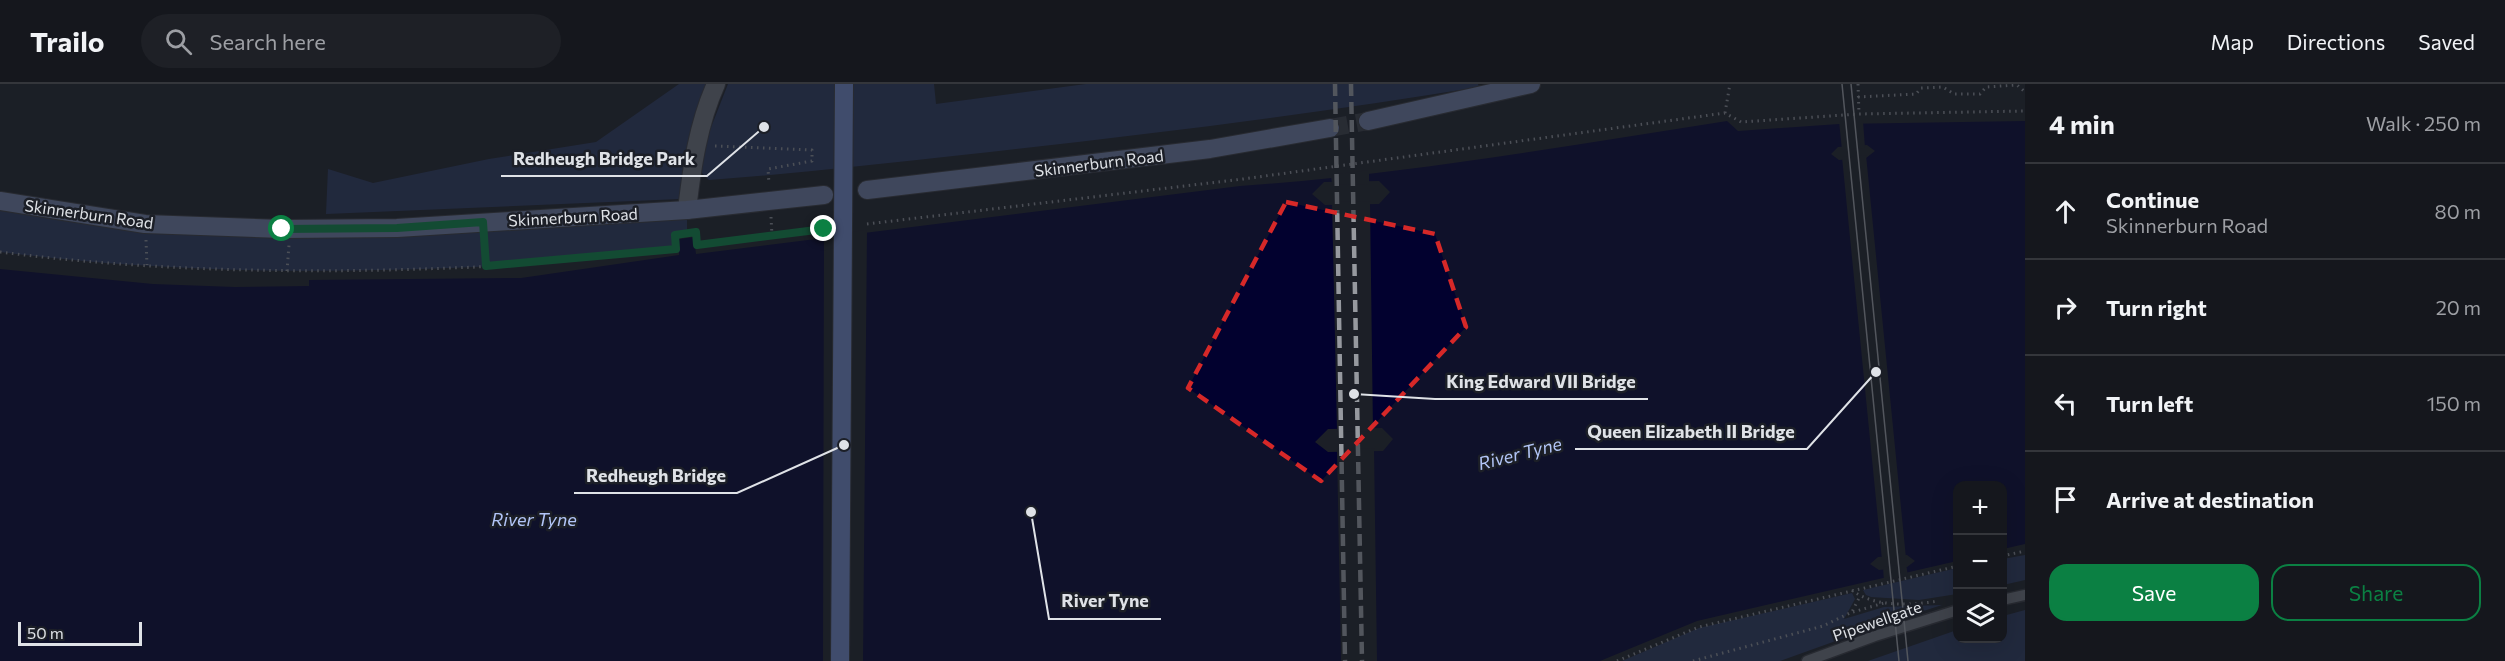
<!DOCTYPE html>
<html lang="en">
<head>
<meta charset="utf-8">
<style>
	:root { --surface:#15171d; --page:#1e2026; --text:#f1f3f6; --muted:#9d9fa4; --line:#34363b; --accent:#0b8043 }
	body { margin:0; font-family:Commissioner,sans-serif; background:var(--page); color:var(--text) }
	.controls { position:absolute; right:18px; bottom:18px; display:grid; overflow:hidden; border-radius:12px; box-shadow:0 6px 24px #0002 }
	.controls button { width:54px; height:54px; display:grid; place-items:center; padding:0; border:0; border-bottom:2px solid var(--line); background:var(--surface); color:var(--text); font:30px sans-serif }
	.scale { position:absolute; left:18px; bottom:15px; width:124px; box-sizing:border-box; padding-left:6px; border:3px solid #dfe2e7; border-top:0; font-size:16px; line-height:21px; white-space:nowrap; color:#dfe2e7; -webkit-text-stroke:4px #1c1f27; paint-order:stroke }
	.stop { position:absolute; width:18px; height:18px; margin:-14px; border:4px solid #0b8043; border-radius:50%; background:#fff }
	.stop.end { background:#0b8043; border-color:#fff; box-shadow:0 2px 6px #0008 }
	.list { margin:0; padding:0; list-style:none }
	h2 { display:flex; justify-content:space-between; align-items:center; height:78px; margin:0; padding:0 24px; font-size:26px }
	h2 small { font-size:20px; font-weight:400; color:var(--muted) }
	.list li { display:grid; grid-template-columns:39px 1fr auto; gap:18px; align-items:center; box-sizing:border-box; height:96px; padding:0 24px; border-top:2px solid var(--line) }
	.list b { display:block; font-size:22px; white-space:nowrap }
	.list p { margin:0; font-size:20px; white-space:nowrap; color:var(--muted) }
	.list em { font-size:20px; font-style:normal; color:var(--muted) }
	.actions { display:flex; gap:12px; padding:18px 24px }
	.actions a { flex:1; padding:14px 0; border:2px solid var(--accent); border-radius:18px; text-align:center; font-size:21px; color:var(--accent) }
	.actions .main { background:var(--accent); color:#fff }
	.icon { flex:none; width:33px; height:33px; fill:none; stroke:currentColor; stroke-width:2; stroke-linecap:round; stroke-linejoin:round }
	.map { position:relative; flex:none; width:2025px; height:577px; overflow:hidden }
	header { display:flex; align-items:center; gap:36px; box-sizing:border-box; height:84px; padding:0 30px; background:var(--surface); border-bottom:2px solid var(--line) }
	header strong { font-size:28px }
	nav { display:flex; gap:33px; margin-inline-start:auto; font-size:21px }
	.search { width:420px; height:54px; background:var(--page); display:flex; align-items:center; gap:15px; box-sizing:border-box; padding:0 21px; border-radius:33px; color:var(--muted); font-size:22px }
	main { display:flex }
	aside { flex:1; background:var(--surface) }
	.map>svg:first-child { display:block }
	.green { fill:#29365a }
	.water { fill:#02012f; fill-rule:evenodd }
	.pier { fill:#1c1f27 }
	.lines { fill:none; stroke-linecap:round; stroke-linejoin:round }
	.secondary-tunnel { stroke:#393c44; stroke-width:18; stroke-dasharray:18 9; stroke-linecap:butt }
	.lane-casing { stroke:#37393f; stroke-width:13 }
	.street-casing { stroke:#37393f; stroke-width:20 }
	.secondary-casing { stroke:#37393f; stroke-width:20 }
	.path { stroke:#868990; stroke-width:3; stroke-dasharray:1.5 4.5; stroke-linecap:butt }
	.lane { stroke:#6b6f79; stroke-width:10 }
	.street { stroke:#6b6f79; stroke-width:18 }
	.secondary { stroke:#6c799d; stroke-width:18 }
	.tram { stroke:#96999f; stroke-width:1.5 }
	.rail { stroke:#96999f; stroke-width:4.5; stroke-dasharray:12 6; stroke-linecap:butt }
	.primary-bridge-casing { stroke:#37393f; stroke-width:20; stroke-linecap:butt }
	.primary-bridge { stroke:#6d83c1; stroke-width:18 }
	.route { stroke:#0b8043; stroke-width:8 }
	.marked { fill:none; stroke:#d62828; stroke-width:4.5; stroke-dasharray:12 8; stroke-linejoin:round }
	.labels { text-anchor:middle; stroke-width:5; stroke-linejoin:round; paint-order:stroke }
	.street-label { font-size:16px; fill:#dfe2e7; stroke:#1c1f27 }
	.water-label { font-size:18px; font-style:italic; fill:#b2c5f7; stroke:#1c1f27 }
	.leader { fill:none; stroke:#dfe2e7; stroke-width:2 }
	.callout-dot { fill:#dfe2e7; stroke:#1c1f27; stroke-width:2 }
	.callout-label { font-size:18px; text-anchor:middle; font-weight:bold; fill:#dfe2e7; stroke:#1c1f27; stroke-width:5; stroke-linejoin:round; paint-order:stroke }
</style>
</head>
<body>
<header>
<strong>Trailo</strong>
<div class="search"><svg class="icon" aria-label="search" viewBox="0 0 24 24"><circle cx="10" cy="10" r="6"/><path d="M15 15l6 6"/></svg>Search here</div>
<nav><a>Map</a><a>Directions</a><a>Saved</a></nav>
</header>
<main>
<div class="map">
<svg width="2025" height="577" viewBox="0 0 2025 577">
	<rect width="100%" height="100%" fill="#1c1f27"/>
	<path class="green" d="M679 0H708L680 115 326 130 328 85 373 99 489 75 596 58Z
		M728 0H934L936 20 1086 0H1478L1479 3C1307 31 1135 52 962 71 878 80 793 90 709 96L700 87 708 51Z
		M0 117 282 145 687 126V149L675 151 676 165C601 173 525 182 449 184 300 190 149 187 0 168Z
		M2025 471V496L2003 501V475Z
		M1957 484V510L1919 516 1871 513 1866 511 1863 506Z
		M1852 509 1855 515 1844 535 1884 523 1942 521 1883 540 1780 577H1622L1699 544Z
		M2025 526V577H1868L1957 546 1958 554H2002L2003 532Z"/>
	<path class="water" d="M1727 37 1738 47 1839 40 2025 37V460L2003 465 2002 402H1958L1957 477 1697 537 1600 577H0V185L153 200 235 203 309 202V196L521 194 679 171V155L694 153 696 170 1240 102C1403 91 1566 62 1727 37ZM1867 61 1875 67 1866 74 1839 76 1831 70 1838 63ZM1379 97 1390 108 1379 120 1325 121 1312 110 1324 98ZM1382 344 1393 355 1383 367 1328 368 1315 358 1328 345ZM1907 471 1915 477 1907 483 1879 486 1870 480 1878 473Z"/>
	<path class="pier" d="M1839 37H1863L1865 64 1842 66Z
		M1866 71 1906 474 1882 476 1842 73Z
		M1369 86V100L1332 101 1331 91Z
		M1370 117 1373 347 1337 348 1332 118Z
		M867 146 863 577H823L824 151Z
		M1374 364 1377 577H1341L1337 365Z
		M1906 480 1908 492 1884 497 1883 483Z"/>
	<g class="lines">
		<path class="secondary-tunnel" d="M1330 44 1368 37"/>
		<defs>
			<path id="lane" d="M2002 516 2025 511
				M1807 577 1875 552 1958 526"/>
			<path id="street" d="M687 126C692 83 698 40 716 0"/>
			<path id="secondary" d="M1368 37 1531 0
				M867 106 1210 65 1330 44
				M0 117 145 140 282 145 397 144 687 126 824 111"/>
		</defs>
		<use href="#lane" class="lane-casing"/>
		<use href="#street" class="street-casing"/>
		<use href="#secondary" class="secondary-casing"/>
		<path class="path" d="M1858 0 1859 30
			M1858 13 1916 10 1921 4 1943 3 1954 10H1980L1986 3 2017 1 2025 8
			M1725 29 1730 0
			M715 62 812 66V77L768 85 769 100
			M771 133 772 152
			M867 140 1243 95 1725 29 1741 38 1859 30 2025 27
			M485 155 486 182
			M146 156 147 181
			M0 168C149 187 300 190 449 184 525 182 601 173 676 165L675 151 696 148 697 161 824 145
			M287 187 289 161
			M2002 472 2025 467
			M1852 506C1874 524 1912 521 1939 517
			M1853 528 1884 519
			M1617 577 1699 543 1958 482
			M1693 577 1823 542 1852 528 1860 512"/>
		<use href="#lane" class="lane"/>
		<use href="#street" class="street"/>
		<use href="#secondary" class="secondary"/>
		<path class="tram" d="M1842 0 1899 577
			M1851 0 1908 577"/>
		<path class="rail" d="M1335 0 1345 577
			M1351 0 1362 577"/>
		<defs>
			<path id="primary-bridge" d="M840 577 844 0"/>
		</defs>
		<use href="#primary-bridge" class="primary-bridge-casing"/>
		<use href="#primary-bridge" class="primary-bridge"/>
	</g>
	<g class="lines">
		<path class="route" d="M282 145 397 144 483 138 486 182 676 165 675 151 696 148 697 161 824 145"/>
	</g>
	<path d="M0 0H2025V577H0ZM1286 118 1435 150 1466 243 1321 397 1188 304Z" fill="#1c1f27" fill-opacity=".55" fill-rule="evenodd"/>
	<path class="marked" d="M1286 118 1435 150 1466 243 1321 397 1188 304Z"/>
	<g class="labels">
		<g class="street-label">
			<text transform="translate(1099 79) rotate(-7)" y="6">Skinnerburn Road</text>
			<text transform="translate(89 130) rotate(8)" y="6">Skinnerburn Road</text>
			<text transform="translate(573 133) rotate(-3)" y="6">Skinnerburn Road</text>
			<text transform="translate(1877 537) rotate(-19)" y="6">Pipewellgate</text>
		</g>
		<g class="water-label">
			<text transform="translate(1520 370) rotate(-14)" y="6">River Tyne</text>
			<text x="534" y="442">River Tyne</text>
		</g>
	</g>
	<path class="leader" d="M764 43L707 92H501M1354 310L1435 315H1648M1876 288L1807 365H1575M844 361L737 409H574M1031 428L1049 535H1161"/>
	<g class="callout-dot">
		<circle cx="764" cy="43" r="6"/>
		<circle cx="1354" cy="310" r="6"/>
		<circle cx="1876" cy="288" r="6"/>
		<circle cx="844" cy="361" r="6"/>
		<circle cx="1031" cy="428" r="6"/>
	</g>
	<g class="callout-label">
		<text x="604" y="81">Redheugh Bridge Park</text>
		<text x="1541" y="304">King Edward VII Bridge</text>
		<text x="1691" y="354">Queen Elizabeth II Bridge</text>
		<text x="656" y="398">Redheugh Bridge</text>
		<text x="1105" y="523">River Tyne</text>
	</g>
</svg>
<div class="controls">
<button>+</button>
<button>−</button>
<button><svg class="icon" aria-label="layers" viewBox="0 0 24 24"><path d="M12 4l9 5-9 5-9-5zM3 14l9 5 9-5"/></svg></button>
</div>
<div class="scale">50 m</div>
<div class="stop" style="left:282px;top:145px"></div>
<div class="stop end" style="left:824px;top:145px"></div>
</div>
<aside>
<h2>4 min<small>Walk · 250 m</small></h2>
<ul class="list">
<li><svg class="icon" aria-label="ahead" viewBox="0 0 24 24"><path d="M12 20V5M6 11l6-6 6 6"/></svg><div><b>Continue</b><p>Skinnerburn Road</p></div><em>80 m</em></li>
<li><svg class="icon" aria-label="right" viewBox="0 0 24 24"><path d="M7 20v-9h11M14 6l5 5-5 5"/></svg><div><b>Turn right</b></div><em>20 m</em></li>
<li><svg class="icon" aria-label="left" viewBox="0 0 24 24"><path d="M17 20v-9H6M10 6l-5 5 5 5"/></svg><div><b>Turn left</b></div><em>150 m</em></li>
<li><svg class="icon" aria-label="arrive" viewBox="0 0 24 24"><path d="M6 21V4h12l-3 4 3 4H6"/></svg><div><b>Arrive at destination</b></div></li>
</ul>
<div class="actions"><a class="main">Save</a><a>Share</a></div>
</aside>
</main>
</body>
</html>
